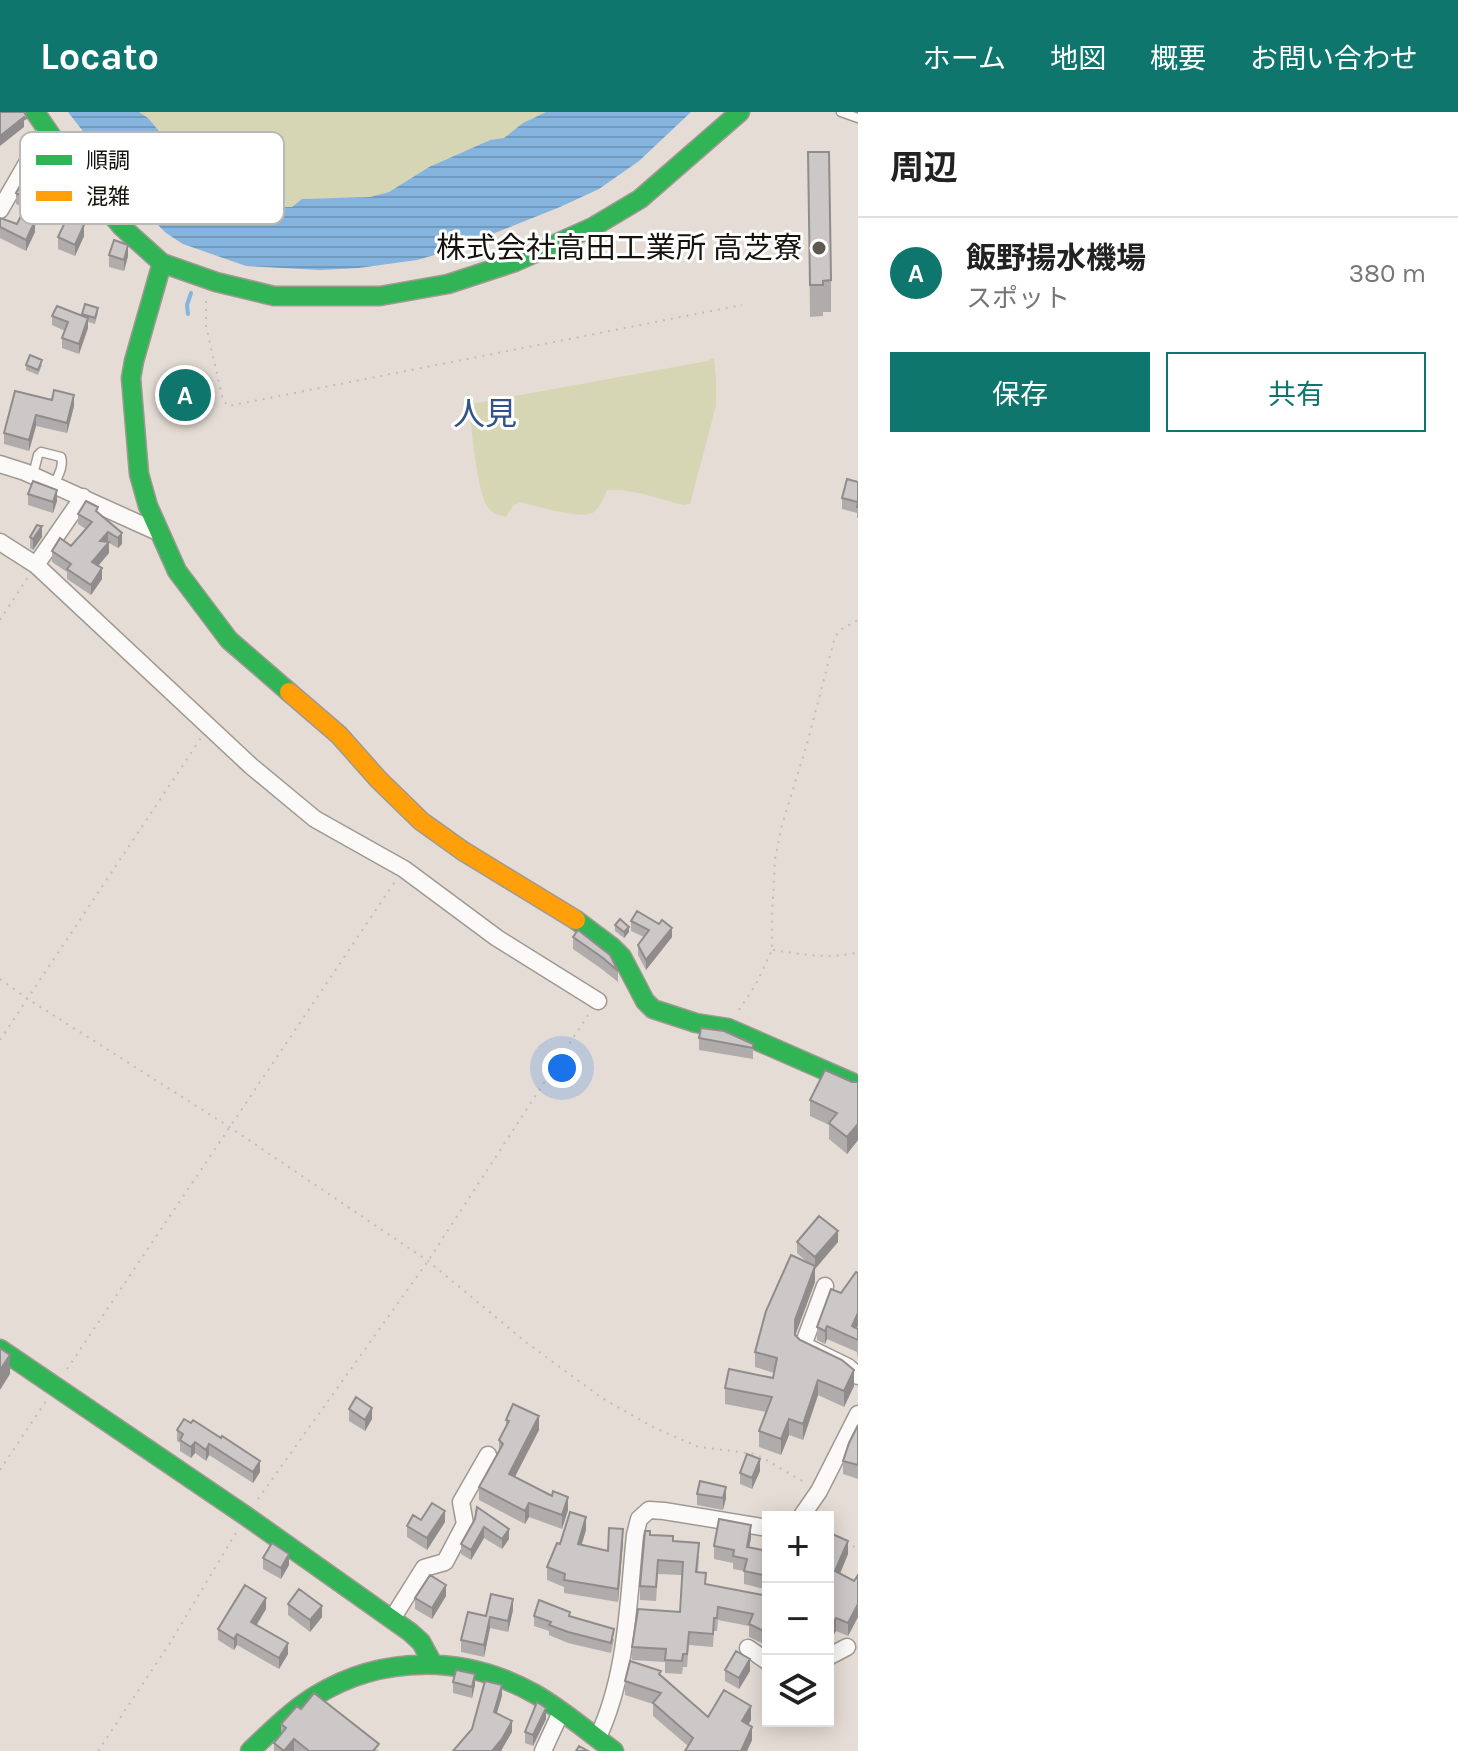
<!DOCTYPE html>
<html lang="ja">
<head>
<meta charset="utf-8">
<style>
	:root { --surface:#fff; --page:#f6f6f6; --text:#222; --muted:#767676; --line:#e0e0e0; --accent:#0f766e }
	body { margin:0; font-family:Karla,"Noto Sans JP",sans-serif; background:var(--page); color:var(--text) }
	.controls { position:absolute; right:24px; bottom:24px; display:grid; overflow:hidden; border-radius:0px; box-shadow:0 4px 20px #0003 }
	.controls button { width:72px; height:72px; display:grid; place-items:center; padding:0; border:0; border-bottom:2px solid var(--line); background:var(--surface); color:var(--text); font:40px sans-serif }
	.you { position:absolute; left:562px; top:956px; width:28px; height:28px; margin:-20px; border:6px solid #fff; border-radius:50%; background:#1a73e8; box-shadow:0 0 0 12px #1a73e833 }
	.badge { display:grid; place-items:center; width:52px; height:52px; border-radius:50%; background:var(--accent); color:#fff; font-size:26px; font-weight:700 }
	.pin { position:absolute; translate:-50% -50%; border:4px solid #fff; box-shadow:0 2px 8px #0006 }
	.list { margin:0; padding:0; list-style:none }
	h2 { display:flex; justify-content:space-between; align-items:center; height:104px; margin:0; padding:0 32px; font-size:34px }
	h2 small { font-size:26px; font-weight:400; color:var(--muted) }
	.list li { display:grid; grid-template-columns:52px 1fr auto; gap:24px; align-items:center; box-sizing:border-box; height:112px; padding:0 32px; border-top:2px solid var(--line) }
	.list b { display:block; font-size:30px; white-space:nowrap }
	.list p { margin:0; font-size:26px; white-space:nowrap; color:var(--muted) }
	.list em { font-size:26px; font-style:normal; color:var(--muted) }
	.actions { display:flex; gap:16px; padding:24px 32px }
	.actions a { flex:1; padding:18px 0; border:2px solid var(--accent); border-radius:0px; text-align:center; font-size:28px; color:var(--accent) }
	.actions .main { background:var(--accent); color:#fff }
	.icon { flex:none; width:44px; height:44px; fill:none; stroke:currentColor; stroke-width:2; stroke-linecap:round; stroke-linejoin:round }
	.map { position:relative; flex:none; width:858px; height:1639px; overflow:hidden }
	header { display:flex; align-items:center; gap:48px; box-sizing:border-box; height:112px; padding:0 40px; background:var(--accent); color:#fff }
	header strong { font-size:38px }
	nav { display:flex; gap:44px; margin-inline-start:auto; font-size:28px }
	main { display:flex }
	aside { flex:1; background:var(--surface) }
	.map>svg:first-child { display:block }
	.green { fill:#d7d6b4 }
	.water { fill:url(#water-rules) }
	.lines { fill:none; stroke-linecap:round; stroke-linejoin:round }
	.stream { stroke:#85b4df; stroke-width:4 }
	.lane-casing { stroke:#9f9992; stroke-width:11 }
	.street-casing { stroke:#9f9992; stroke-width:19 }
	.fast-casing { stroke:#9f9992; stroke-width:21 }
	.slow-casing { stroke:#9f9992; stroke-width:21 }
	.path { stroke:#c0bdbb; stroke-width:2; stroke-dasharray:2 6; stroke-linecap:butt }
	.lane { stroke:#fbfaf9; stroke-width:8 }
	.street { stroke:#fbfaf9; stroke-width:16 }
	.fast { stroke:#30b455; stroke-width:18 }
	.slow { stroke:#ff9f0a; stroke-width:18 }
	.wall { fill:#b0acac }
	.shaded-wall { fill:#908c8c }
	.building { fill:#cdc8c8; stroke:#908c8c; stroke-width:2 }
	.poi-dot { fill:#5e5952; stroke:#fff; stroke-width:3 }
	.labels { text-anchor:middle; stroke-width:6; stroke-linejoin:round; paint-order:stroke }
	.poi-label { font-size:30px; fill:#16120c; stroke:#fff; text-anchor:end }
	.neighbourhood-label { font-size:32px; fill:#33528a; stroke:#fff }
	.key { fill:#fff; stroke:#b9b8b6; stroke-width:2 }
	.key-label { font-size:22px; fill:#16120c }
</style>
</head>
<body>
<header>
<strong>Locato</strong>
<nav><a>ホーム</a><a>地図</a><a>概要</a><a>お問い合わせ</a></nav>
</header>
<main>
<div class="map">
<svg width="858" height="1639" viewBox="0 0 858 1639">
	<defs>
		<pattern id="water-rules" width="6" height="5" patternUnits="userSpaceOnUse" patternTransform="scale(2)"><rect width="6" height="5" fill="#85b4df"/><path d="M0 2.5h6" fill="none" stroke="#729abe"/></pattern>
	</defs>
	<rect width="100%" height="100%" fill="#e5ddd5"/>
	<path class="green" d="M139 0H546L523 11 504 26 489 28 429 55 389 80 370 85 303 87 292 95H279L273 83 234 77 218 71 177 40 148 6Z
		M714 246 716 266V294L690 392 683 393 639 381 621 378H607C604 385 600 396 594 400 583 409 534 393 519 390L513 394 506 405C500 403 493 402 489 397 477 384 472 317 469 297L471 292 707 249Z"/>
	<path class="water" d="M68 0H139L148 6 177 40 218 71 234 77 273 83 279 95H292L302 87 370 85 389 80 429 55 490 28 504 26 523 11 546 0H691L639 49 599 77 560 95 452 138 417 148 359 156 320 158 246 154 183 132 166 121 155 110 133 95 99 40Z"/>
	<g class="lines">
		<path class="stream" d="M188 202 187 193 191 181"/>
		<defs>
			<path id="lane" d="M841 0 858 6
				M33 363 38 343 41 340 61 345C64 354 58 364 54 373"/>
			<path id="street" d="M0 98 46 18
				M0 352 25 360 160 421
				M0 430 36 453 251 654 315 707 404 757 497 826 598 889
				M36 453 83 385
				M825 1174 805 1228V1234L848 1255 858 1264
				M801 1405 819 1379 858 1302
				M392 1507 424 1456 445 1450 465 1412 461 1390 488 1343
				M748 1536 768 1550
				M828 1545 847 1535
				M597 1627C627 1565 628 1491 635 1423L639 1407 649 1398 664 1399 768 1416
				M543 1639 561 1600"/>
			<path id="fast" d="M35 0 79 64 122 115 162 151 216 170 274 184H380L448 172 515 150 593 115 640 87 740 0
				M162 151 134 249 131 266 139 362 148 394 177 459 229 528 289 580
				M576 808 612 835 622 845 645 889 653 897 696 911 728 916 858 973
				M0 1237 246 1404 410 1520 421 1530 433 1552
				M250 1639C270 1620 291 1599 315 1584 382 1542 466 1543 535 1582 563 1598 588 1620 614 1639"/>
			<path id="slow" d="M289 580 339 623 378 667 421 709 463 739 576 808"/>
		</defs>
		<use href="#lane" class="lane-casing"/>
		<use href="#street" class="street-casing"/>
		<use href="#fast" class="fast-casing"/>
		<use href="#slow" class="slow-casing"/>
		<path class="path" d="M206 189V214L223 288 228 294 742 193
			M0 508 28 465
			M773 838C801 842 830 848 858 840
			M0 867 28 887 231 1016 428 1149 527 1231 602 1286 655 1316 699 1335 756 1342 806 1371
			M739 898 756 872 772 838V805L775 747 782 713 807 632 835 525 840 518 858 508
			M0 928 201 626
			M67 1257 396 768
			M0 1358 46 1289
			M258 1387 428 1149 590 900
			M846 1430 858 1437
			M98 1639 170 1531 237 1419"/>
		<use href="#lane" class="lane"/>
		<use href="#street" class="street"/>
		<use href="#fast" class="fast"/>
		<use href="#slow" class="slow"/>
	</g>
	<path class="wall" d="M808 40 831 168V200H823V204L810 205Z
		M57 56 75 82 67 99 48 89 35 114V120L26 139 0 126V106L17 112 25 96 16 92V81L29 65Z
		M84 124 75 144 58 137V125Z
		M109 143 128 144 124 159 109 155Z
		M85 192 98 201 95 212 88 210V216L79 242 62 236V226L65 219 52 213V204H82Z
		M26 253H42L38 263 26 258Z
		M173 259 198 295 179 299 173 270Z
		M15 279 74 294 67 321 36 314 29 339 4 332V321Z
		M858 370V406H857V401L842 397V386Z
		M28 382 57 389 53 401 28 393Z
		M98 401 122 421V432L118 436 109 431V441L98 454 102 467 91 483 67 467V460L52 450V439L71 434 86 417 78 412V402Z
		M30 425H42L33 438 30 436Z
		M631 809 659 812 672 825 646 858 638 843V833L644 825 631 819Z
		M615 813 629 820 624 826 615 819Z
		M578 818 618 859V870L603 858 573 837V825Z
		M699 926 753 932V947L699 938Z
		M852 970H858V1028L847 1042 829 1027V1013L810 1004V988Z
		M797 1130H838L815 1157V1170L795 1223 854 1274 844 1295 818 1283 803 1328 789 1323 781 1343 759 1335V1319L766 1300 725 1292V1276L773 1266 774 1261 755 1255V1240L808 1151 797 1141Z
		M831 1177 858 1217V1249L857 1240 827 1227 825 1232 817 1228V1215Z
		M349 1297 372 1307 365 1319 349 1309Z
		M184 1307 260 1360 253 1371 209 1343 206 1349 195 1341 191 1346 180 1339V1331L177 1329V1318Z
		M506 1308 539 1318 515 1365 568 1398 562 1417 529 1405 525 1412 479 1388V1375L499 1338V1328L506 1315Z
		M858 1313V1367L843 1362V1349Z
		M760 1359 752 1377 740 1372V1361Z
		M697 1382 726 1386 723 1398 697 1393Z
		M475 1407 509 1427 502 1437 484 1426 471 1448 461 1442V1432Z
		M421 1408 445 1410 427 1438 407 1425V1414Z
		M586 1418 581 1433 608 1439 623 1430 618 1490 564 1481V1475L547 1468V1455L560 1432Z
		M828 1420 848 1442 840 1462 854 1469 858 1463V1505L848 1524 836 1519 830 1528 828 1527Z
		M650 1423 673 1429 699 1444 698 1460 706 1472 768 1484V1534L749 1525V1514L718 1508 717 1519H714L713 1535 689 1533 687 1555H683L682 1562 665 1561V1550L632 1548V1535L680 1500 682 1463 658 1462 656 1489 640 1488V1474Z
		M751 1426 749 1435 768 1439V1478L744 1472V1459L733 1457V1451L714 1447V1434Z
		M263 1446 289 1453 281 1467 263 1457Z
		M446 1484 432 1507 415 1497V1486Z
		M288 1492 322 1505 310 1520 288 1503Z
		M266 1497 257 1513 288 1542 279 1557 237 1533 234 1538 218 1528V1517Z
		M513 1498 508 1520 490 1516 484 1545 461 1540V1528L486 1504Z
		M534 1504H570L614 1527 611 1541 568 1531 549 1523V1519L534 1514Z
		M725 1558 750 1559 739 1577 725 1569Z
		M661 1563 708 1605 751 1608 748 1613 752 1628 747 1639H685L688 1634 653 1604V1592L625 1583V1569Z
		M453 1570 475 1573 472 1586 453 1581Z
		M301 1597 379 1639H274V1631L281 1623V1612Z
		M546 1607 533 1634 525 1631V1620Z"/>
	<path class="shaded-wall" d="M24 5V15L0 34V24Z
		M75 72V82L67 99V88Z
		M48 79V89L35 114V120L26 139V128L33 108Z
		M84 113V124L75 144V133Z
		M128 133V144L124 159V148Z
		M88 206V216L79 242V232Z
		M74 283V294L67 321V311Z
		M198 284V295L179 299V288Z
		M36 303V314L29 339V328Z
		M57 378V389L53 401V390Z
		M42 414V425L33 438V427Z
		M108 420V430L100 429Z
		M122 421V432L118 436V426Z
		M109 430V441L92 461V450Z
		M102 456V467L91 483V473Z
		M629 815V820L624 826V820Z
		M672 816V825L646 858V848Z
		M858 1012V1028L847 1042V1025Z
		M838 1119V1130L815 1157V1145Z
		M815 1154V1170L795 1224V1208Z
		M858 1201V1214L852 1227V1214Z
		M827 1214V1227L825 1232V1219Z
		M10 1243V1262L0 1278V1258Z
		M854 1258V1274L844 1295V1279Z
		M818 1268V1283L803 1328V1312Z
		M372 1296V1307L365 1319V1308Z
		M539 1304V1318L509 1376V1362Z
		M789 1307V1323L781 1343V1327Z
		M195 1330V1341L191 1346V1335Z
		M209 1332V1343L206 1349V1338Z
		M760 1347V1359L752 1377V1366Z
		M260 1349V1360L253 1371V1360Z
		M726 1375V1386L723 1398V1386Z
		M568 1385V1398L562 1417V1403Z
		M529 1391V1405L525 1412V1399Z
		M445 1399V1410L427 1438V1426Z
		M586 1405V1418L578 1445V1432Z
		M751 1413V1426L747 1448V1435Z
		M484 1415V1426L471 1448V1438Z
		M509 1417V1427L502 1437V1427Z
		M623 1417V1430L618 1490V1477Z
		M848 1429V1442L835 1473V1459Z
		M289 1442V1453L281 1467V1456Z
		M446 1473V1484L432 1507V1496Z
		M266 1486V1497L251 1521V1510Z
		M513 1487V1498L508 1520V1509Z
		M858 1492V1505L848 1524V1511Z
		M322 1494V1505L310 1520V1508Z
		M490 1505V1516L484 1545V1533Z
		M836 1506V1519L830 1528V1515Z
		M237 1522V1533L234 1538V1527Z
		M288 1531V1542L279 1557V1546Z
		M750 1547V1559L739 1577V1566Z
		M475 1562V1573L472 1586V1575Z
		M502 1573V1584L494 1611V1600Z
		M751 1594V1608L742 1623V1609Z
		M546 1596V1607L533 1634V1623Z
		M512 1609V1620L501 1639H492Z
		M752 1615V1628L747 1639H741Z
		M294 1627V1639H285Z"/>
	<path class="building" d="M0 0H24L27 5 25 7 24 5 0 24Z
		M43 35 51 39 57 47 53 54 66 61 75 72 67 88 48 79 33 108 35 109 26 128 0 115V106L17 112 29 88 16 81 26 63 29 65Z
		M808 40H829L831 168 823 169V173H810Z
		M67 106 84 113 75 133 58 125Z
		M114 128 128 133 124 148 109 143Z
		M85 192 98 196 95 206 82 202Z
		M57 194 88 206 79 232 62 226 68 210 52 204Z
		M30 243 42 248 38 258 26 253Z
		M192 255 198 284 179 288 173 259Z
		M54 278 74 283 67 311 36 303 29 328 4 321 15 279 52 288Z
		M847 367 858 370V395H857L858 390 842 386Z
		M33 369 57 378 53 390 28 382Z
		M86 389 98 395 96 399 122 421 118 426 108 420 100 429 109 430 92 450 102 456 91 473 67 457 71 452 52 439 60 426 71 434 92 410 78 402Z
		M37 413 40 414H42L33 427 30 425Z
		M637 799 659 812 662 808 672 816 646 848 638 833 649 818 631 809Z
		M620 807 629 815 624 820 615 813Z
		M578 818 610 843 618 859 603 846 573 825Z
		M701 916 724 919 753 932V936L699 926Z
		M825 958 852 970H858V1012L847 1025 829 1011 837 1001 810 988Z
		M819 1104 838 1119 815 1145 797 1130Z
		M791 1143 815 1154 795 1208V1223L800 1228 842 1248 854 1258 844 1279 818 1268 803 1312 789 1307 781 1327 759 1319 772 1285 725 1276 729 1257 773 1266 777 1246 755 1240 766 1199Z
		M856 1160 858 1161V1201L852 1214 858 1217V1228L827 1214 825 1219 817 1215 831 1177 841 1181Z
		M0 1236 10 1243 0 1258Z
		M356 1285 372 1296 365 1308 349 1297Z
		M513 1292 539 1304 509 1362 552 1384 553 1379 568 1385 562 1403 529 1391 525 1399 479 1375 503 1332 499 1328 509 1309 506 1308Z
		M184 1307 191 1311 193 1308 221 1326 222 1324 260 1349 253 1360 209 1332 206 1338 195 1330 191 1335 180 1328 183 1322 177 1318Z
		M858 1313V1353L843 1349 849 1331Z
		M747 1342 760 1347 752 1366 740 1361Z
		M700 1369 726 1375 723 1386 697 1382Z
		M432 1391 445 1399 427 1426 407 1414 413 1403 421 1408Z
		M477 1395 509 1417 502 1427 484 1415 471 1438 461 1432 475 1407Z
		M570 1400 586 1405 578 1432 608 1439 609 1416 623 1417 618 1477 564 1468 565 1462 547 1455 557 1431 560 1432Z
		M719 1407 751 1413 747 1435 768 1439V1464L744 1459 747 1447 733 1444 734 1438 714 1434Z
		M645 1419H650V1423L673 1424V1429L699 1431 696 1460 706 1461 705 1472 768 1484V1521L749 1512 753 1502 718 1495 717 1506H714L713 1522 689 1520 687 1542H683L682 1549 665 1548 666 1537 632 1535 638 1497 680 1500 683 1450 658 1448 656 1475 640 1474Z
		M828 1420 848 1429 835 1459 854 1469 858 1463V1492L848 1511 836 1506 830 1515 828 1514Z
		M272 1431 289 1442 281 1456 263 1446Z
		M430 1463 446 1473 432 1496 415 1486Z
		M245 1473 266 1486 251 1510 288 1531 279 1546 237 1522 234 1527 218 1517Z
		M299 1477 322 1494 310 1508 288 1492Z
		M491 1482 513 1487 508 1509 490 1505 484 1533 461 1528 468 1500 486 1504Z
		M539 1488 570 1500 569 1504 614 1517 611 1531 568 1520 549 1513 551 1510 534 1504Z
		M736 1539 750 1547 739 1566 725 1558Z
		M630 1549 661 1559 659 1562 708 1605 724 1578 751 1594 742 1609 752 1615 741 1639H685L693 1626 653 1591 661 1581 625 1569Z
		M456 1558 475 1562 472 1575 453 1570Z
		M485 1569 502 1573 494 1600 512 1609 502 1627 492 1639H453L472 1617Z
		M314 1581 379 1632 373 1639H309L294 1627 284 1639 274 1631 286 1616 281 1612 297 1594 301 1597Z
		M537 1590 546 1596 533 1623 525 1620Z
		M579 1634 588 1639H576Z"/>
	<circle class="poi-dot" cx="819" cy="136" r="8"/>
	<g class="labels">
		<g class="poi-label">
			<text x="803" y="146">株式会社高田工業所 高芝寮</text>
		</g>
		<g class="neighbourhood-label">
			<text x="485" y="313">人見</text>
		</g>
	</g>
	<rect x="20" y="20" width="264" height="92" rx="12" class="key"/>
	<rect x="36" y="43" width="36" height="10" fill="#30b455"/>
	<rect x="36" y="79" width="36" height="10" fill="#ff9f0a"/>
	<g class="key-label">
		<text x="86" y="56">順調</text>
		<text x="86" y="92">混雑</text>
	</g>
</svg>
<div class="controls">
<button>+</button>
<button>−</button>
<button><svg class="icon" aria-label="layers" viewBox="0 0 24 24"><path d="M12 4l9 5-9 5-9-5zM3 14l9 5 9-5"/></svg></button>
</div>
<div class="you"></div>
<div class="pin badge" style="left:185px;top:283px">A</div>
</div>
<aside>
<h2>周辺<small></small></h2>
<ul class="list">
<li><span class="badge">A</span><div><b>飯野揚水機場</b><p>スポット</p></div><em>380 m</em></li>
</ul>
<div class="actions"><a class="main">保存</a><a>共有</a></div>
</aside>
</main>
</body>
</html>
